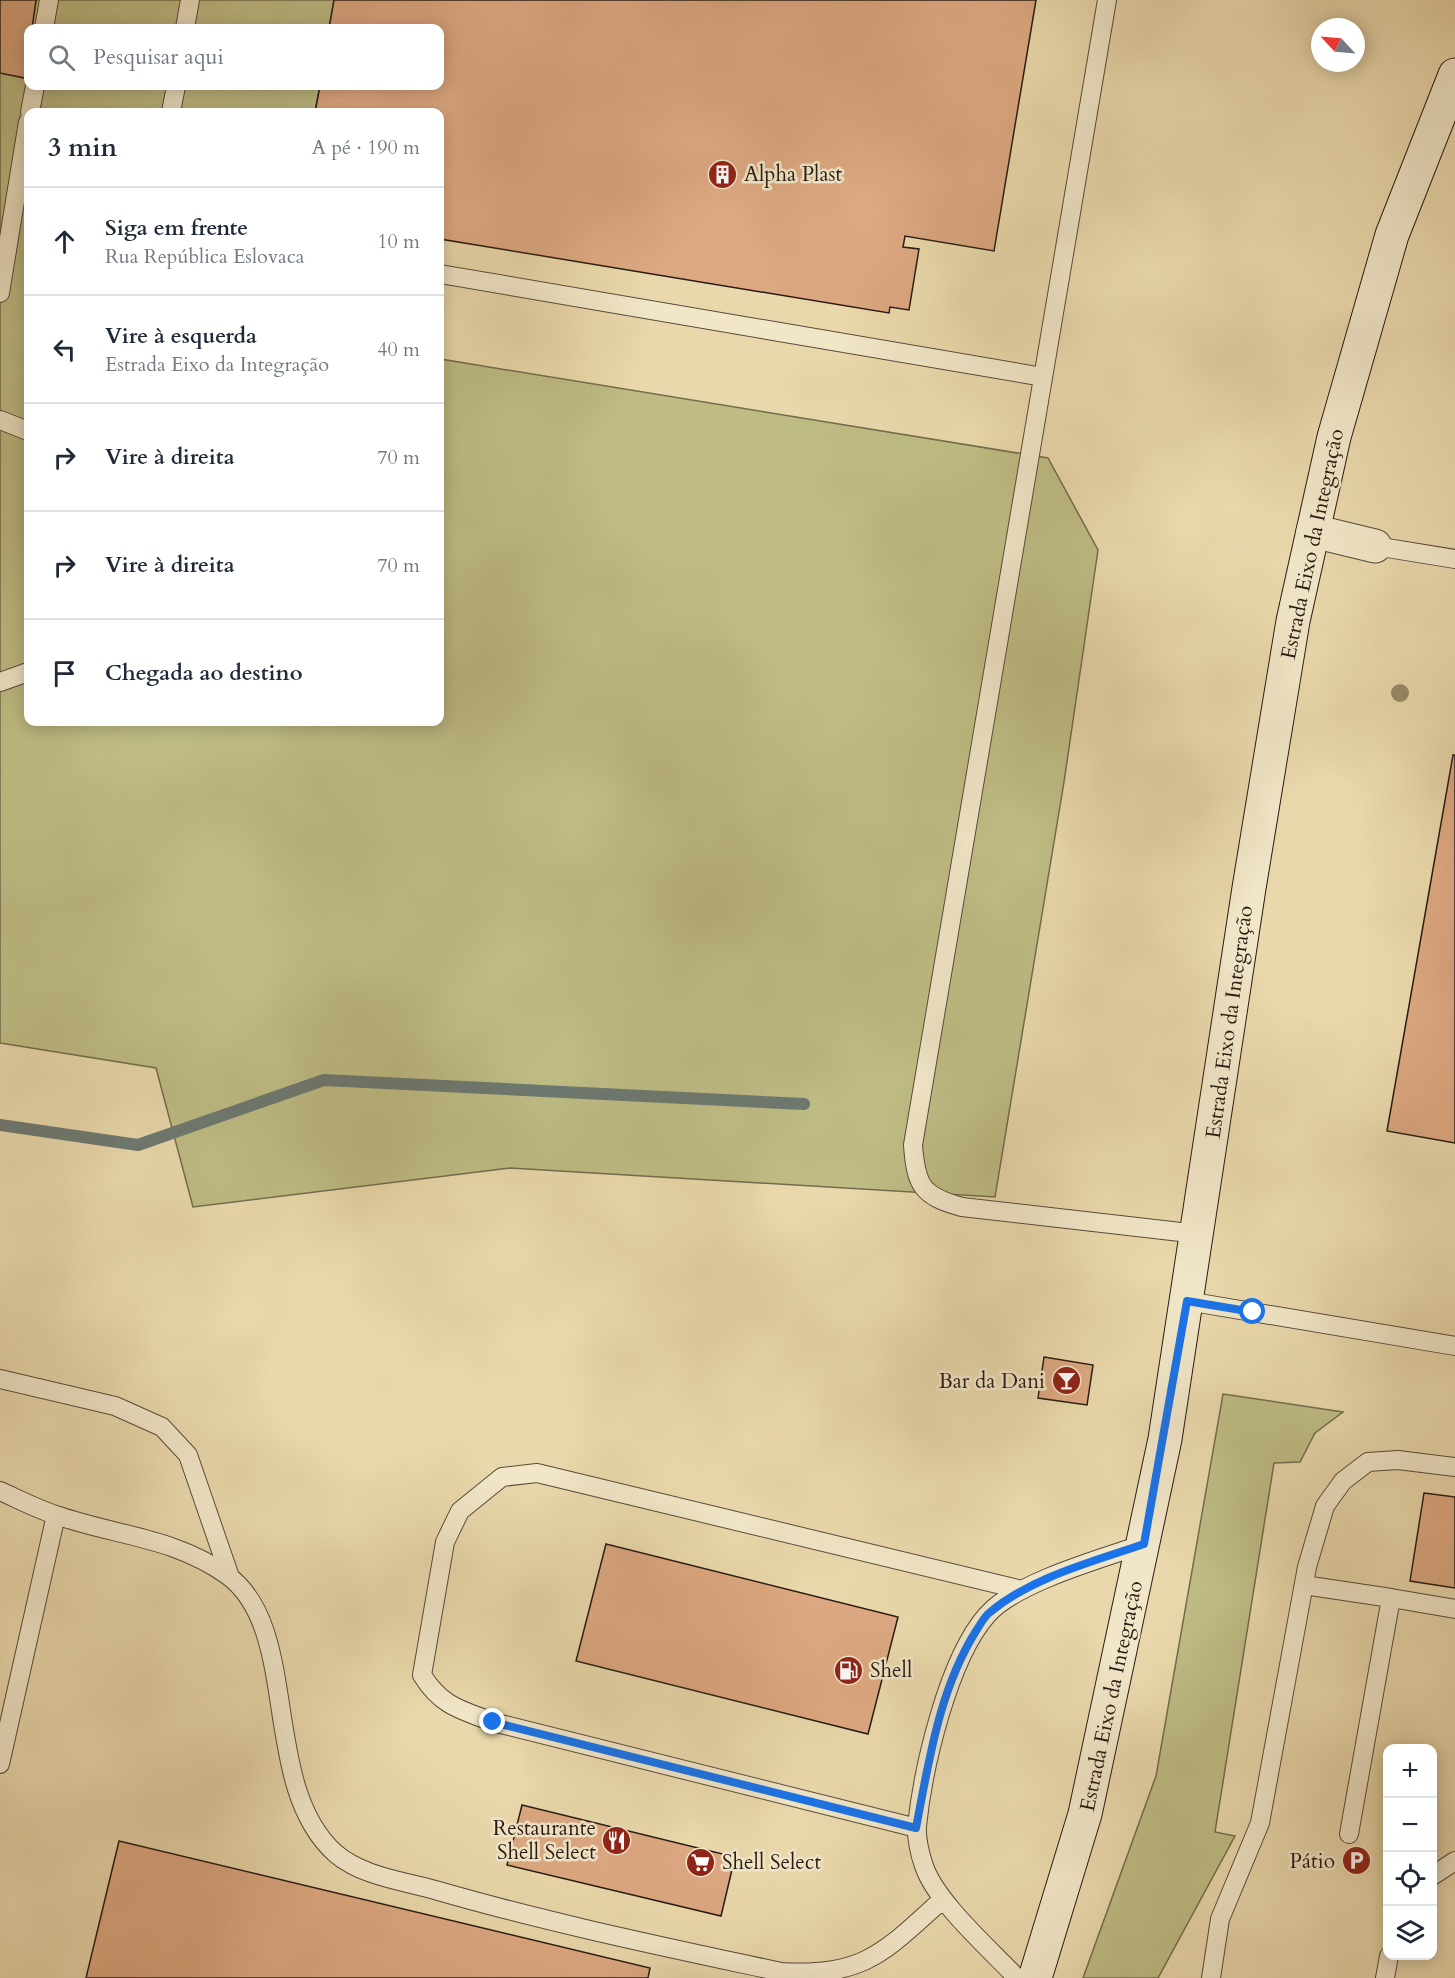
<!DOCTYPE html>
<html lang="pt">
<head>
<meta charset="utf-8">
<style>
	:root { --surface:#fff; --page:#f6f6f7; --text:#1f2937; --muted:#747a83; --line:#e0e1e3 }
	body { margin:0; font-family:Cardo,serif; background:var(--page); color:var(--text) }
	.controls { position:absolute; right:18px; bottom:18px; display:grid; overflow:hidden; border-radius:12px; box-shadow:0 3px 15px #0003 }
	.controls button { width:54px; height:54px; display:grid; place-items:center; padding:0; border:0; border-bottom:2px solid var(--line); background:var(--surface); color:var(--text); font:30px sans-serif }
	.compass { position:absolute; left:1311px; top:18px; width:54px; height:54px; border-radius:50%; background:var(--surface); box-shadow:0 3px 15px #0003; rotate:296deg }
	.stop { position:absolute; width:18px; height:18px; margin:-14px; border:4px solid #1a73e8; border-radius:50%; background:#fff }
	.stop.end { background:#1a73e8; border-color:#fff; box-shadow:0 2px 6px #0008 }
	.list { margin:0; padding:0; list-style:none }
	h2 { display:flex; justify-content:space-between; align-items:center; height:78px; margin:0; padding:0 24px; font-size:26px }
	h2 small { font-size:20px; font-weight:400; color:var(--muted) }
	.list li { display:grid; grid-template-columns:39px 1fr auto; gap:18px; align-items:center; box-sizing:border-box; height:108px; padding:0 24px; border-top:2px solid var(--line) }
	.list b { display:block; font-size:22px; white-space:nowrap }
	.list p { margin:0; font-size:20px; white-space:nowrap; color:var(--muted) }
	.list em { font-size:20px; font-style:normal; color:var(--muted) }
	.icon { flex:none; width:33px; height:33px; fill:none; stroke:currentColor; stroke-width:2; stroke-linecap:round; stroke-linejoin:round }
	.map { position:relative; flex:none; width:1455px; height:1978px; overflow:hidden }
	.search { position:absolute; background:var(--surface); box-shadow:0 3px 15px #0003; left:24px; top:24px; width:420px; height:66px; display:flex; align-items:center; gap:15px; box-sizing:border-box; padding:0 21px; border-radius:12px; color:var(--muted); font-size:22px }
	.panel { position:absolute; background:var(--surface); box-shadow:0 3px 15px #0003; left:24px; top:108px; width:420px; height:618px; border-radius:12px }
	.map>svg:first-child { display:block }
	.green { fill:#bebc84; stroke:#736c4c; stroke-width:1.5 }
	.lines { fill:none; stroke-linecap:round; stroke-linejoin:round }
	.stream { stroke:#6c7971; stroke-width:12 }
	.building { fill:#dca881; stroke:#281b13; stroke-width:1.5 }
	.lane-casing { stroke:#584a39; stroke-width:20 }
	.street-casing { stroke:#584a39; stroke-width:35 }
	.secondary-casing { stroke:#281b13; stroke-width:35 }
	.lane { stroke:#f1e6c8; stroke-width:18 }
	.street { stroke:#f1e6c8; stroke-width:33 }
	.secondary { stroke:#f1e6c8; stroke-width:33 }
	.tree { fill:#988a6a }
	.route { stroke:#1a73e8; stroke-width:8 }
	.labels { text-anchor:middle; stroke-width:5; stroke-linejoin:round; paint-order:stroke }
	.poi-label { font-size:21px; fill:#281b13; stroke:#f1e6c8; text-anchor:start }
	.street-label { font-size:21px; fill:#281b13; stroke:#f1e6c8 }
</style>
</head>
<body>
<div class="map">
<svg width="1455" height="1978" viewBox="0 0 1455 1978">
	<rect width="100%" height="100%" fill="#e9d8ab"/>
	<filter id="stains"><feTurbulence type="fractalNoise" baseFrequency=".00333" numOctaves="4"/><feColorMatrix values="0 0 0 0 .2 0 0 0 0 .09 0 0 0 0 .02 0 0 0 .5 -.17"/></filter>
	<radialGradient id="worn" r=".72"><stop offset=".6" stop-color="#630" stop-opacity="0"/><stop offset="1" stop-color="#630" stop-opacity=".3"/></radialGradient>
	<path class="green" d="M36 0H334L329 28H32Z
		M28 54V86H320L315 112H28V722H440V359L1048 458 1098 550 1064 782 995 1197 510 1168 193 1207 156 1068 0 1043V73L25 78Z
		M1223 1394 1343 1412 1315 1433 1300 1462 1274 1463 1215 1832 1235 1836 1158 1978H1083L1156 1776Z"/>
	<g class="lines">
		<path class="stream" d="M0 1125 138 1145 324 1080 804 1104"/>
	</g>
	<path class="building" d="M0 0H36L32 28H28L25 78 0 73Z
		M334 0H1036L994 251 905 236 903 247 919 249 909 310 890 307 889 313 440 239V112H315L320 86H440V28H329Z
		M1453 755H1455V1143L1387 1131Z
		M1044 1357 1093 1365 1087 1405 1038 1398Z
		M1424 1493 1455 1497V1588L1410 1581Z
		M606 1544 898 1617 868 1734 576 1661Z
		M522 1805 735 1857 721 1916 507 1865Z
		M119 1841 650 1968 648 1978H86Z"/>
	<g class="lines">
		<defs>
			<path id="lane" d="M1107 0 913 1145C916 1186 922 1196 962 1207L1198 1234
				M44 28 49 0
				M185 28 190 0
				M30 112 35 86
				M171 112 176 86
				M440 274 1043 377
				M0 293 28 122
				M0 420 28 431
				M1375 546 1455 559
				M0 682 28 672
				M1187 1301 1455 1346
				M0 1379 115 1406 162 1427 188 1455 230 1577
				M0 1491C18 1499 37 1509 56 1515 116 1536 173 1537 227 1575 302 1629 259 1784 335 1853 361 1876 403 1881 435 1890 549 1923 665 1947 781 1972 865 1977 884 1952 943 1899
				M1304 1585 1391 1598 1349 1834
				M1391 1598 1455 1609
				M0 1764 56 1515
				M917 1828 493 1722C461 1710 441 1706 422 1675L445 1542 460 1511 502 1477 537 1473 1022 1590
				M1432 1876 1455 1861
				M1017 1978C990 1949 936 1902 924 1866 920 1855 916 1837 917 1826 923 1768 948 1659 987 1615 1014 1583 1103 1558 1144 1544
				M1211 1978 1220 1919 1260 1823 1307 1567 1325 1506 1343 1481 1368 1462 1398 1460 1455 1467
				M1385 1978 1389 1956"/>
			<path id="street" d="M1313 531 1375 546"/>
			<path id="secondary" d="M1035 1978 1085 1814 1165 1439 1249 888 1293 621 1334 437 1392 235 1455 75"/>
		</defs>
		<use href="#lane" class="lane-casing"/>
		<use href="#street" class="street-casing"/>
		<use href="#secondary" class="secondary-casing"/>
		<use href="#lane" class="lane"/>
		<use href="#street" class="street"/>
		<use href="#secondary" class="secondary"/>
	</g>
	<circle class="tree" cx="1400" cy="693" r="9"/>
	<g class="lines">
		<path class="route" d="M493 1722 916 1828C929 1761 939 1690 976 1631 980 1625 984 1617 989 1613 1032 1577 1092 1562 1144 1544L1187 1301 1253 1312"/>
	</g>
	<defs>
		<symbol id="building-disc" viewBox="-11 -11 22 22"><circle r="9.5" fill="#8f2418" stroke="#f1e6c8"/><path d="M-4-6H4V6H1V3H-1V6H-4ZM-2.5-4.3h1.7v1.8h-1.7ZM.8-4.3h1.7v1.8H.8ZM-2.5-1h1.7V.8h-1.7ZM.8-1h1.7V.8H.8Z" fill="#fff"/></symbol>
		<symbol id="bar-disc" viewBox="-11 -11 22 22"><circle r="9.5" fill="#8f2418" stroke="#f1e6c8"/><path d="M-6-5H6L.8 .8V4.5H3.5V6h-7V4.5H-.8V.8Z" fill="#fff"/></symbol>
		<symbol id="fuel-disc" viewBox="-11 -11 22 22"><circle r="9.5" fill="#8f2418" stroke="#f1e6c8"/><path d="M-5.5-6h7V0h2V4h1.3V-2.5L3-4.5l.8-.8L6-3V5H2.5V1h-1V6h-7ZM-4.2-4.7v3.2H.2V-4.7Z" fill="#fff"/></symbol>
		<symbol id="restaurant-disc" viewBox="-11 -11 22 22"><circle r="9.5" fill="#8f2418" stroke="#f1e6c8"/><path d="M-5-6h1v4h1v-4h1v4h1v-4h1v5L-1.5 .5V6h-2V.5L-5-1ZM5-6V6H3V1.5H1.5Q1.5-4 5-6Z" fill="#fff"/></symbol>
		<symbol id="parking-disc" viewBox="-11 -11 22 22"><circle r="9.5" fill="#8f2418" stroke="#f1e6c8"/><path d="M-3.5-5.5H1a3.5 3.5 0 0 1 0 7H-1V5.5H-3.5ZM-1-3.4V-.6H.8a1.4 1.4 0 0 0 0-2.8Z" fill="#fff"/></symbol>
		<symbol id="supermarket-disc" viewBox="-11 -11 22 22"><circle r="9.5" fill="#8f2418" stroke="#f1e6c8"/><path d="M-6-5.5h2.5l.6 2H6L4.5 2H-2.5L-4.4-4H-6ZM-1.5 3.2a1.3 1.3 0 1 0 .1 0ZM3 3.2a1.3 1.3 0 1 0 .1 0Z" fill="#fff"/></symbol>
	</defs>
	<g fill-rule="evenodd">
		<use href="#building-disc" x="706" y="158" width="33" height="33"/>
		<use href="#bar-disc" x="1050" y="1364" width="33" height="33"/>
		<use href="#fuel-disc" x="832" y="1654" width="33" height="33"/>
		<use href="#restaurant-disc" x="600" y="1824" width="33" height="33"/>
		<use href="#parking-disc" x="1340" y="1844" width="33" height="33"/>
		<use href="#supermarket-disc" x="684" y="1846" width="33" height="33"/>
	</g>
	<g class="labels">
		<g class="poi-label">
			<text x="744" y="181">Alpha Plast</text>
			<text x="1045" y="1388" text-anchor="end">Bar da Dani</text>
			<text x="870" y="1677">Shell</text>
			<text x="596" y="1835" text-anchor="end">Restaurante<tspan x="596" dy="24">Shell Select</tspan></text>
			<text x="1335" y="1868" text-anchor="end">Pátio</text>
			<text x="722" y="1869">Shell Select</text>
		</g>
		<g class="street-label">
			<text transform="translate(1312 544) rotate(-78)" y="7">Estrada Eixo da Integração</text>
			<text transform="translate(1229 1022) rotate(-82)" y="7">Estrada Eixo da Integração</text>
			<text transform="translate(1111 1696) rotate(-78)" y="7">Estrada Eixo da Integração</text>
		</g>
	</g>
	<rect width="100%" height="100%" filter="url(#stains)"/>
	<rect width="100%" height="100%" fill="url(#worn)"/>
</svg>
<div class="controls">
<button>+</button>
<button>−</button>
<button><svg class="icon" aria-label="locate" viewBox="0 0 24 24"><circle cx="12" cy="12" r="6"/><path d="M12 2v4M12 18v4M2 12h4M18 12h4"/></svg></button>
<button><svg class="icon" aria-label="layers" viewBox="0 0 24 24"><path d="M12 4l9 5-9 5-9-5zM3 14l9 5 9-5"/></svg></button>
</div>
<svg class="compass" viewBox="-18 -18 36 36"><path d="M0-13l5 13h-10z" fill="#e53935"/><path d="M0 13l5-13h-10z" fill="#747a83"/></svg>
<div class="stop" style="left:1253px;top:1312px"></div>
<div class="stop end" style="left:493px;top:1722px"></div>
<div class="search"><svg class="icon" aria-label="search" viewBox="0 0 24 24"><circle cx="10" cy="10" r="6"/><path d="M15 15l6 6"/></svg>Pesquisar aqui</div>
<section class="panel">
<h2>3 min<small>A pé · 190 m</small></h2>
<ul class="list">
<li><svg class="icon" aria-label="ahead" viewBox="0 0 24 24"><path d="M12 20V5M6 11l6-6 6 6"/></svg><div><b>Siga em frente</b><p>Rua República Eslovaca</p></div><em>10 m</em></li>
<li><svg class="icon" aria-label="left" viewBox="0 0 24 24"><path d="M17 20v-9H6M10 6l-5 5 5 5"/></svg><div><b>Vire à esquerda</b><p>Estrada Eixo da Integração</p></div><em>40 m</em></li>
<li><svg class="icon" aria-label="right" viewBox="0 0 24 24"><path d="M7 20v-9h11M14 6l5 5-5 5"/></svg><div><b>Vire à direita</b></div><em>70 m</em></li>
<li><svg class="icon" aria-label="right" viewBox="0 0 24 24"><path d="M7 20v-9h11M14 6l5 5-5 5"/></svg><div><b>Vire à direita</b></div><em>70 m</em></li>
<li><svg class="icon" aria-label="arrive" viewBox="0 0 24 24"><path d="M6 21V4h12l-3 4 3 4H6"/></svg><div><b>Chegada ao destino</b></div></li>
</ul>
</section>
</div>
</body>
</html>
